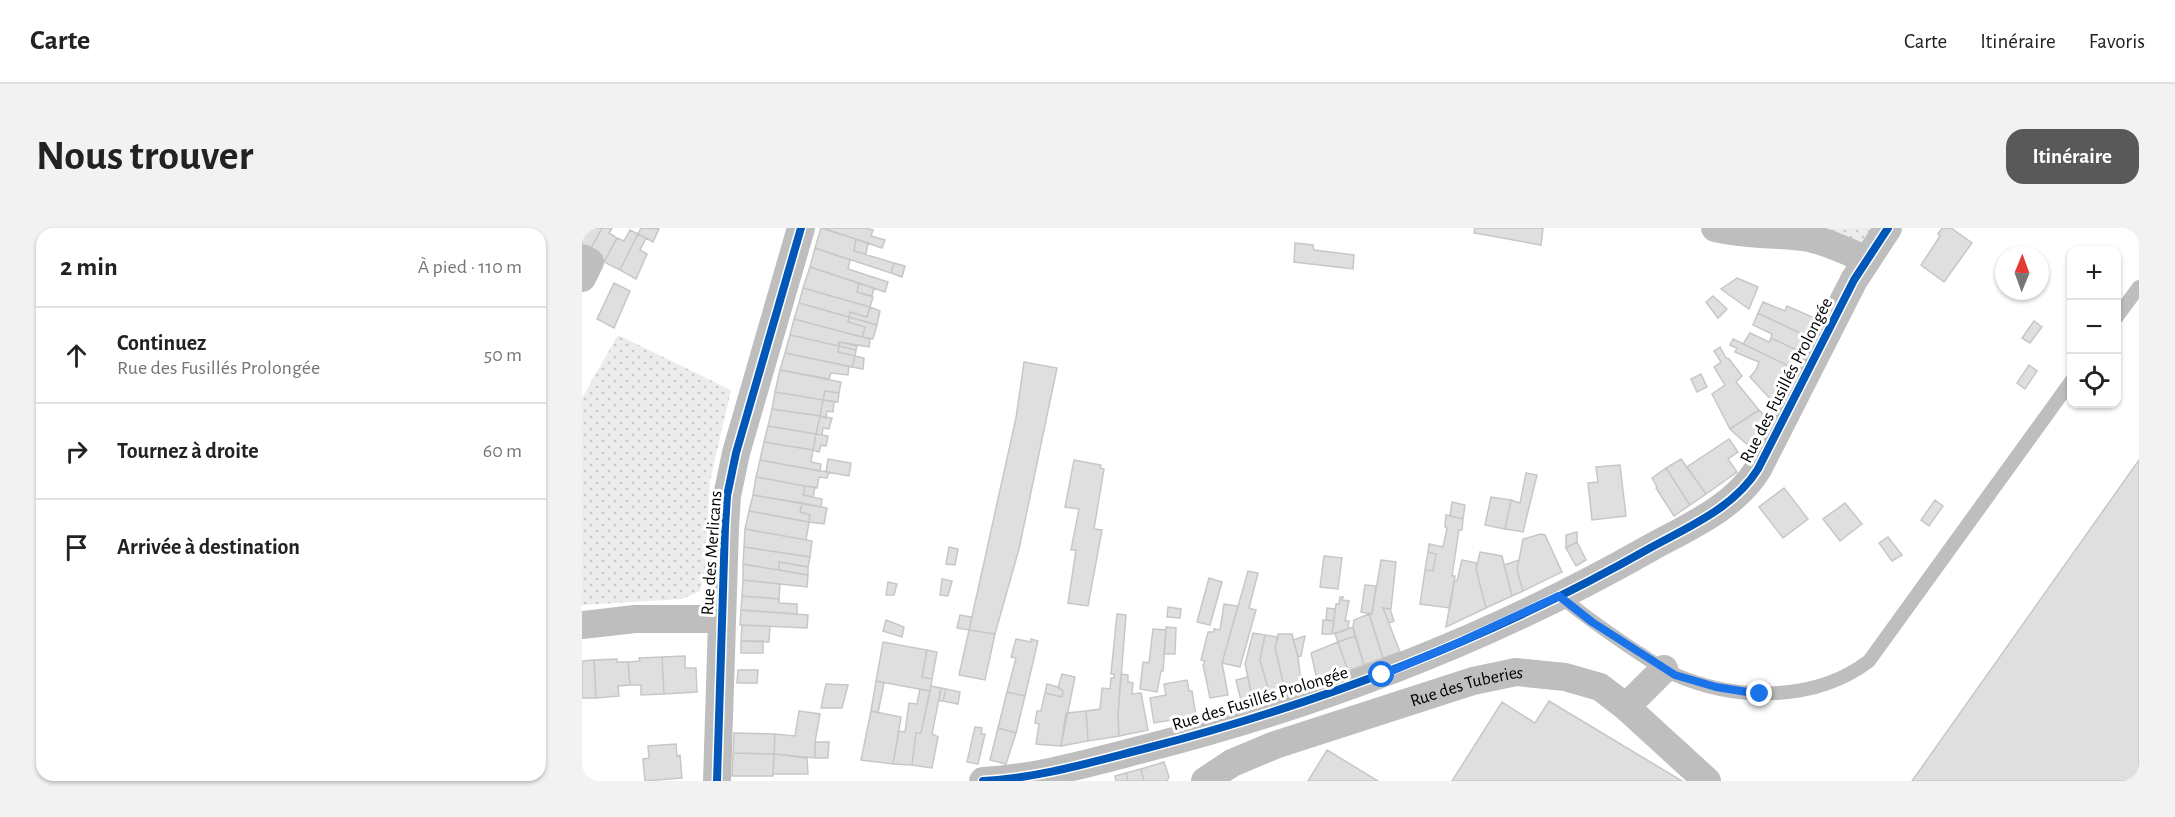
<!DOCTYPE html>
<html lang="fr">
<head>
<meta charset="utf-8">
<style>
	:root { --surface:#fff; --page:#f2f2f2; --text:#222; --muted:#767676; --line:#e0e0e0; --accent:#595959 }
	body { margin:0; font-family:"Alegreya Sans",sans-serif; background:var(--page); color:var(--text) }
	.controls { position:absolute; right:18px; top:18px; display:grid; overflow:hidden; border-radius:12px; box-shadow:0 2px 4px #0004 }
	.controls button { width:54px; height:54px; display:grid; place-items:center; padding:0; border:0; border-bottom:2px solid var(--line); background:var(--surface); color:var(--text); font:30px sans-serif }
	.compass { position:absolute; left:1413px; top:18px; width:54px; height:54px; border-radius:50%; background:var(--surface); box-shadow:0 2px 4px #0004; rotate:1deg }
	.stop { position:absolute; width:18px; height:18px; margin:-14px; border:4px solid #1a73e8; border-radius:50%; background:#fff }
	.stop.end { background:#1a73e8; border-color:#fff; box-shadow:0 2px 6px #0008 }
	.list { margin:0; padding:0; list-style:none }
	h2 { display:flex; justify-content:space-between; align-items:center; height:78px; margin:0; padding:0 24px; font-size:26px }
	h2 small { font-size:20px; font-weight:400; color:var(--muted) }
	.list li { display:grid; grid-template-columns:39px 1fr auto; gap:18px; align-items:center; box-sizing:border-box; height:96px; padding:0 24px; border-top:2px solid var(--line) }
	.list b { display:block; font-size:22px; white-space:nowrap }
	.list p { margin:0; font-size:20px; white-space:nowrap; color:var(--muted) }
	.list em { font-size:20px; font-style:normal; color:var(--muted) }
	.icon { flex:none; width:33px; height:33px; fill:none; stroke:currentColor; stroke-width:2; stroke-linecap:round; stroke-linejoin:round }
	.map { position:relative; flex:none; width:1557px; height:553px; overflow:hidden; border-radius:18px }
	header { display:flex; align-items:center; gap:36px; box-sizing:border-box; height:84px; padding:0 30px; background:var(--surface); border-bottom:2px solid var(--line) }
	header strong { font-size:28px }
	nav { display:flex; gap:33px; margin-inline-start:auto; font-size:21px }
	.intro { display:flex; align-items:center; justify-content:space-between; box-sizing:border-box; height:144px; padding:0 36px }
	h1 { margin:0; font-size:42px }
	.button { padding:15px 27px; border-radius:18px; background:var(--accent); color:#fff; font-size:21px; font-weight:700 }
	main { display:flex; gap:36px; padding:0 36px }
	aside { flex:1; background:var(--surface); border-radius:18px; box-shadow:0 2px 4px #0004 }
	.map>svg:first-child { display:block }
	.grass { fill:url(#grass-dots) }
	.building { fill:#dfdfdf; stroke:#c7c7c7; stroke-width:1.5 }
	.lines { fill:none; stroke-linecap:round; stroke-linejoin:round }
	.lane { stroke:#bebebe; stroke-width:14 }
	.street { stroke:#bebebe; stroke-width:28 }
	.cycleway-casing { stroke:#fff; stroke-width:11 }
	.cycleway { stroke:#0057b8; stroke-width:8 }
	.route { stroke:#1a73e8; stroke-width:8 }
	.labels { text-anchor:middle; stroke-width:6; stroke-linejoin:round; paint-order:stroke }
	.street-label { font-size:18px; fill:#000; stroke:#fff }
</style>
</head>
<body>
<header>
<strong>Carte</strong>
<nav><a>Carte</a><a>Itinéraire</a><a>Favoris</a></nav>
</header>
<div class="intro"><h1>Nous trouver</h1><a class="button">Itinéraire</a></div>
<main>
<aside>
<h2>2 min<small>À pied · 110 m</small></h2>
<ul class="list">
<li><svg class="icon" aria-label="ahead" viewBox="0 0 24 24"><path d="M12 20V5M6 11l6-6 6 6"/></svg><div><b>Continuez</b><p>Rue des Fusillés Prolongée</p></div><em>50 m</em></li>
<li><svg class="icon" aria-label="right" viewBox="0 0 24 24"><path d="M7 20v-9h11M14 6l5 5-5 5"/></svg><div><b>Tournez à droite</b></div><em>60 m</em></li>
<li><svg class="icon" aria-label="arrive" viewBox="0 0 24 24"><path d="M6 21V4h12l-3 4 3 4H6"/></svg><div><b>Arrivée à destination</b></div></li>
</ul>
</aside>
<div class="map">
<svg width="1557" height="553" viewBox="0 0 1557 553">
	<defs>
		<pattern id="grass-dots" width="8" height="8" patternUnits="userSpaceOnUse" patternTransform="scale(1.5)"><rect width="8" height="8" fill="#ececec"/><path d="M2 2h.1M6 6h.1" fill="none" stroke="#c9c9c9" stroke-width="1.8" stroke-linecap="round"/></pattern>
	</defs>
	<rect width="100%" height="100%" fill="#fff"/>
	<path class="grass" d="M1235 0H1293L1277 17Z
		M36 107 149 162 128 253 123 341 118 363 100 371 0 377V170Z"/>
	<path class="building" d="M1 0H20L6 26 0 23Z
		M20 0H30L27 5 35 10 22 34 6 26Z
		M59 0 77 1 71 14 56 6Z
		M239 0 274 11 272 23 312 35 309 45 233 20Z
		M241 0H283L291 2 289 8 303 12 300 20Z
		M893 0H961L959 17 892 5Z
		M1360 0H1369L1390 15 1362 54 1339 37 1358 8 1356 6Z
		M48 2 56 6 38 42 22 34 35 10 42 13Z
		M56 6 64 10 58 22 65 26 54 51 38 42Z
		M274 11 286 15 284 26 272 23Z
		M713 15 731 17 732 22 772 27 771 41 712 34Z
		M233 20 268 32 266 41 306 54 303 64 228 39Z
		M312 35 323 38 320 49 309 45Z
		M228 39 277 55 275 64 291 69 288 79 221 60Z
		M1155 50 1176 59 1167 81 1139 61Z
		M32 55 48 63 32 100 15 91Z
		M277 55 292 60 290 68 275 64Z
		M221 60 288 79 285 89 268 84 267 89 217 75Z
		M1131 68 1145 81 1136 90 1124 74Z
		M1181 74 1203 83 1205 78 1235 91 1226 109 1176 85Z
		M217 75 267 89 266 94 283 99 280 109 212 91Z
		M288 79 298 83 295 97 267 89 268 84 285 89Z
		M1176 85 1226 109 1219 124 1189 110 1190 106 1171 97Z
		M267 89 295 97 291 111 280 109 283 99 266 94Z
		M212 91 288 111 287 119 257 114V118L208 107Z
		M1452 93 1460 99 1448 115 1440 110Z
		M1168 105 1187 114 1189 110 1219 124 1211 140 1161 116Z
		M208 107 257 118 256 124 273 128 270 139 203 125Z
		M1151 111 1211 140 1193 176 1168 149 1174 142 1177 134 1153 124 1155 120 1148 117Z
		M257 114 275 118 274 122 257 118Z
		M257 118 274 122 273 128 256 124Z
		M1138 119 1144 130 1147 131 1160 148 1154 154 1177 182 1148 201 1130 166 1143 157 1132 139 1139 134 1132 123Z
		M203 125 267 138 266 147 249 145 247 151 198 142Z
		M273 128 282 130 281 141 270 139Z
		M442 134 475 140 437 321 413 406 387 402 434 190Z
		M1447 137 1455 143 1443 161 1435 155Z
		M198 142 259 154 257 165 243 163 241 172 193 164Z
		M1119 146 1125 159 1115 164 1109 151Z
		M243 163 257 165 256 174 241 172Z
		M193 164 241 172 238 188 190 181Z
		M241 172 252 174 251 184 245 183 244 190 238 188Z
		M190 181 238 188 234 206 186 198Z
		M1177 182 1186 191 1169 220 1148 201Z
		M238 188 250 190 247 201 241 200 240 207 234 206Z
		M186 198 234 206 231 222 182 214Z
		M234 206 246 208 244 218 239 217 237 224 231 222Z
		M1147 211 1156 224 1146 231 1155 244 1124 266 1105 239Z
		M182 214 231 222 229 234 239 236 238 243 178 232Z
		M246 231 269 235 267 248 244 244Z
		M1099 231 1124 266 1108 277 1084 240Z
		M178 232 238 243 247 244 245 250 237 249 235 260 223 258 174 249Z
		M492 232 519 237 518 240 522 241 512 301 520 302 506 378 486 375 494 322H489L497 281 483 279Z
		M1557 232V553H1330Z
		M1038 237 1044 288 1010 292 1006 255 1016 254 1014 239Z
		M1084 240 1108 277 1092 288 1074 260 1075 259 1070 250Z
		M944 245 955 247 941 304 923 301 929 272 938 275Z
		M174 249 223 258 221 267 240 271 239 279 171 267Z
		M223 258 233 259 231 269 221 267Z
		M1202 260 1226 291 1201 310 1177 279Z
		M171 267 220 275 218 284 228 287 227 294 167 283Z
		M909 269 929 272 923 301 903 297Z
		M1353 272 1361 278 1347 298 1339 292Z
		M870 274 883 277 881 291 868 288Z
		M220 275 245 280 242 296 227 294 228 287 218 284Z
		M1263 275 1280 296 1258 313 1241 291Z
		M167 283 227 294 224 312 163 301Z
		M864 287 881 291 880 302H877L870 348H873L868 380 838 376 843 342 851 343 854 326 846 324 847 316 861 319 865 300 863 299Z
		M163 301 230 313 228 329 162 319Z
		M995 304V314L984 320V307Z
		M959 306 963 307 980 344 941 363 935 342 941 311Z
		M1306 309 1320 327 1310 333 1297 315Z
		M995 314 1004 332 994 338 984 320Z
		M162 319 228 329 226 339 197 334V342L161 336Z
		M367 319 376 321 373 337 364 336Z
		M846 324 854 326 851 343 843 342Z
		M898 324 920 328 930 368 904 380 894 341Z
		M742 328 760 330 756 361 738 359Z
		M799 332 814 334 809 381 801 380 818 424 801 430 787 385 790 386Z
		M880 332 895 335 894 341 904 380 864 399 872 353H875Z
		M937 332 935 342 941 363 930 368 922 337Z
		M197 334 226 339V347L197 342Z
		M161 336 226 347 225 359 161 352Z
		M666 343 676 345 667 380 674 382 658 439 640 435Z
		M627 350 640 354 628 397 615 394Z
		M360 351 370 353 366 368 358 367Z
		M161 352 198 356 197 371 160 368Z
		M306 354 315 356 312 367H304Z
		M783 357 794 358 790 386 779 384Z
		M160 368 197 371V375L215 376V386L159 382Z
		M758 369H761L760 372 767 373 763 393H767L766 401 750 406 754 376H757Z
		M642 376 656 378 640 435 646 467 628 470 621 437 623 433 619 432 626 404H632V401L638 402Z
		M586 379 599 381 598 390 585 389Z
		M745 380 753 381 752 393 744 392Z
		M801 380 808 381 812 393 807 395Z
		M159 382 226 387 225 400 158 397Z
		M535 386 544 387 536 487 537 508 506 513 504 483 518 481 520 460 528 461 529 450H532V446H529Z
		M787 386 801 430 782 437 771 399 772 392Z
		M378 387 390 389 387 402 375 400Z
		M304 392 322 399 320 409 301 403Z
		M741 392 752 393 750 406H740Z
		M160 397 188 398 187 414 159 413Z
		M584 399 594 400 593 426H582Z
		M771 399 773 408 756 414 753 406Z
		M571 401 584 402 581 443H579L575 464 558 461 561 434 567 435Z
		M387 402 413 406 403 452 377 447Z
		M671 405 683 407 678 432 687 464 670 469 663 436Z
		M696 406H710L716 429 719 454 702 459 693 419Z
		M683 407 696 409 693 419 702 459 687 464 678 432Z
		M723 408 719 428 716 429 711 412Z
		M773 408 782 437 766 443 756 414Z
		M434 411 449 414V411L456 413 443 468 425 464 434 430 429 429Z
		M159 413H181V425H159Z
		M301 414 345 422 340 449 350 451 348 463 294 453Z
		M756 414 766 443 735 452 729 425Z
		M345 422 355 424 350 451 340 449Z
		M103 428V440H114L115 464 82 466 80 429Z
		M80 429 82 466 59 467V457H48L46 434 58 433 57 430Z
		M35 431V434H46L48 457 36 458 37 468 14 470 12 432Z
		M12 432 14 470H0V433Z
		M156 442H176L175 455H155Z
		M480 446 493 449 479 518 454 516 457 496 453 495 455 483H459L463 465 480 469 481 463 476 460Z
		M539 446 546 447V454L551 455 550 466 559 465 566 502 537 508 536 487Z
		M666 449 670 469 659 473 654 452Z
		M605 452 607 463H610L614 488 572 495 568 470 584 467 582 456Z
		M294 453 302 455 296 485 289 483Z
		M244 456 266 457 260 480H239Z
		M465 456 476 459 481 463 480 469 463 465Z
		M349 458 359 460 350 506 356 509 350 540 330 537 334 505H339Z
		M359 460 364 461 361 473H357Z
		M338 461 348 463 339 505H334L330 537 311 536 317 503 323 504 327 475 335 476Z
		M364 461 378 464 376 476 361 473Z
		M425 464 443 468 434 505 416 500Z
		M967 473 1100 553H870L920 474 953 495Z
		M217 483 238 486 233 514V530L192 526 193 506 213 508Z
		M289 483 319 489 311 536 279 532Z
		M504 483 506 513 479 518 484 485Z
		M393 499 400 500 399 506H403L396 536 385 534Z
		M416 500 434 505 424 536 408 532Z
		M152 505 193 506 192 526 151 525Z
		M233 514H247L246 530H233Z
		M94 516 95 528 98 527 100 550 63 553 61 531 67 530 66 518Z
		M745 522 796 553H726Z
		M151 525 192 526 191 548H150Z
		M192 526 225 530 226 546H191Z
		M582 534 587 549 585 553H562L559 541Z
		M559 541 562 553H546L544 545Z
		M544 545 546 553H534L533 548Z"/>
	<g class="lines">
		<path class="lane" d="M1534 90 1557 59
			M977 367C1002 388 1028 406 1055 424 1068 432 1080 441 1094 447 1154 473 1233 474 1287 433L1490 152"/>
		<g class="street">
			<path d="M1133 0C1164 8 1196 5 1227 10 1247 14 1266 24 1285 32"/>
			<path d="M0 30 8 34 0 50"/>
			<path d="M0 397 53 391H139"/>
			<path d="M1044 479 1082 441"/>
			<path d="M135 553 143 299 145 268 154 225 219 0"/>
			<path d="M401 553C457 550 510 534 565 520 740 475 910 410 1068 320 1106 299 1152 280 1176 241L1272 52 1306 0"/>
			<path id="s1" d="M623 553 650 535 693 517 891 453 934 444 983 449 1018 459 1044 479 1125 553"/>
		</g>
		<defs>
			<path id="cycleway" d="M135 553 143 299 145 268 154 225 219 0
				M401 553C457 550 510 534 565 520 740 475 910 410 1068 320 1106 299 1152 280 1176 241L1272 52 1306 0"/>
		</defs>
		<use href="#cycleway" class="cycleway-casing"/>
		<use href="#cycleway" class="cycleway"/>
	</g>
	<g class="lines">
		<path class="route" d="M800 447 878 414 977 368 1010 394 1093 447 1134 459 1178 466"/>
	</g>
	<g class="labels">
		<g class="street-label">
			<text transform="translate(1204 152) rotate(-63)" y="6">Rue des Fusillés Prolongée</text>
			<text transform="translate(129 325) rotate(-86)" y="6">Rue des Merlicans</text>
			<text dy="6" stroke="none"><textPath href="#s1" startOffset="280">Rue des Tuberies</textPath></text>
			<text transform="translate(678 470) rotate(-17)" y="6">Rue des Fusillés Prolongée</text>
		</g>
	</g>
</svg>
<div class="controls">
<button>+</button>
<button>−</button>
<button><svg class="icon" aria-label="locate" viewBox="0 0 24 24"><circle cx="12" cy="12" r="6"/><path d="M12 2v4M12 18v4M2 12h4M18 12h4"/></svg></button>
</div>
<svg class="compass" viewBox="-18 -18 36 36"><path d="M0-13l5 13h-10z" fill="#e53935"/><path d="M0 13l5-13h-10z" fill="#767676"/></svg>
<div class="stop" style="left:800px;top:447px"></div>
<div class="stop end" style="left:1178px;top:466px"></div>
</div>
</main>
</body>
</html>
